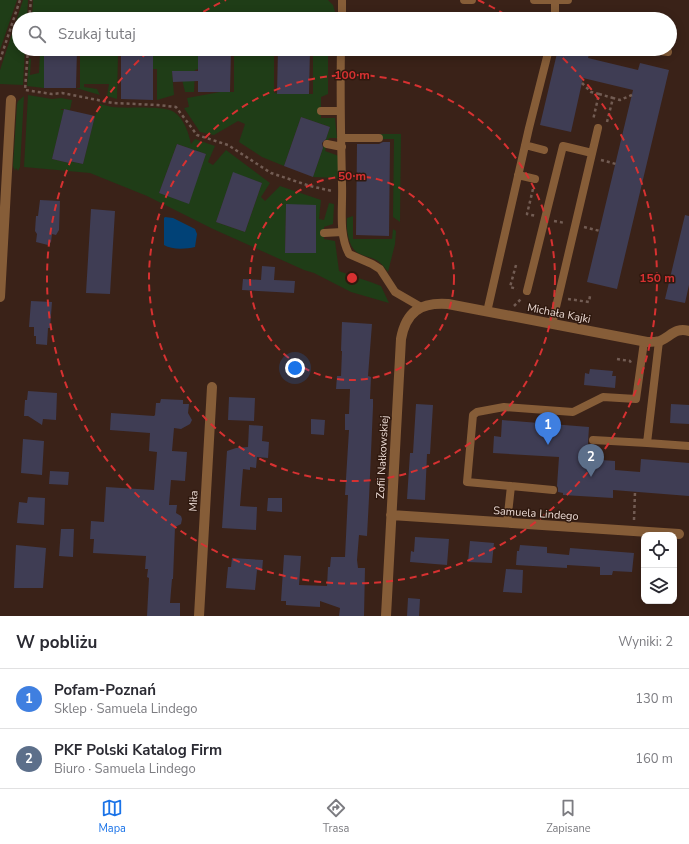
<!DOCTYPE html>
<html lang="pl">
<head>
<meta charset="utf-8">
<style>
	:root { --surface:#fff; --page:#f7f7f7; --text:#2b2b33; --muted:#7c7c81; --line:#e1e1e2; --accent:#1a73e8 }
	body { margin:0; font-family:"Nunito Sans",sans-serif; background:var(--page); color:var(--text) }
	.controls { position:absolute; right:12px; bottom:12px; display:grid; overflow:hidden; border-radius:8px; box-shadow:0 2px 10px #0003 }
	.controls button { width:36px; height:36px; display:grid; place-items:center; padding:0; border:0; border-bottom:1px solid var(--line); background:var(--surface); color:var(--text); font:20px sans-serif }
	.you { position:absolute; left:295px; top:368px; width:14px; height:14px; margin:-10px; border:3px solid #fff; border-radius:50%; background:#1a73e8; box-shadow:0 0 0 6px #1a73e833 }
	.badge { display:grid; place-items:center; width:26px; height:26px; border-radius:50%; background:var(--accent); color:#fff; font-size:13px; font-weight:700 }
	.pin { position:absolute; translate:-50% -33px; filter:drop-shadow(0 1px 2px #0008) }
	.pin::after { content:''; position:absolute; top:21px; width:14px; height:12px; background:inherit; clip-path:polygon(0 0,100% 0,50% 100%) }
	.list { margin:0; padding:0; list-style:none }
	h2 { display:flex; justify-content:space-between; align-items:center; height:52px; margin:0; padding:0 16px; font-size:17px }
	h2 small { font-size:13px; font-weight:400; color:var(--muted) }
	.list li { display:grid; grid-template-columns:26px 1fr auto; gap:12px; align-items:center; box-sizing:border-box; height:60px; padding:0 16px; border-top:1px solid var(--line) }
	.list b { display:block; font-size:15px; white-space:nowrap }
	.list p { margin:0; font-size:13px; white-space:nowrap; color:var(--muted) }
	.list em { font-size:13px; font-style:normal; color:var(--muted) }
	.icon { flex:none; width:22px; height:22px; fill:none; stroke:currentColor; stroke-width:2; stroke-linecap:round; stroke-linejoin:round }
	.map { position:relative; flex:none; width:689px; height:616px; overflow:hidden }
	.search { position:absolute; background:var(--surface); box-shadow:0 2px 10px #0003; left:12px; right:12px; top:12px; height:44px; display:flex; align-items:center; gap:10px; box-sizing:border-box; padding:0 14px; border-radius:22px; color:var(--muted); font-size:15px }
	.sheet { height:172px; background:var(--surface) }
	nav { display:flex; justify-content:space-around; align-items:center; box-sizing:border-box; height:56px; border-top:1px solid var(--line); background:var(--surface); font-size:11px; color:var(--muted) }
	nav a { display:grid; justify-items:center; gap:2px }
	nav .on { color:var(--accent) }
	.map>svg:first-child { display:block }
	.green { fill:#1f3d17; fill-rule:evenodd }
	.water { fill:#014277 }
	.building { fill:#3f3d54 }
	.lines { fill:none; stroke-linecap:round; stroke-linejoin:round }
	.path { stroke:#725c53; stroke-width:2.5; stroke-dasharray:3 3; stroke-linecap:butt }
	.lane { stroke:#865d38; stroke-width:8 }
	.street { stroke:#865d38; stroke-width:10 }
	.ring { fill:none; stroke:#d73131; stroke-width:2; stroke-dasharray:7 5 }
	.labels { text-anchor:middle; stroke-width:3; stroke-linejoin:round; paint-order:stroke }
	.street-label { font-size:11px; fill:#ecdbd5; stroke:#2f190f }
	.centre { fill:#d73131; stroke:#2f190f; stroke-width:2 }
	.ring-label { font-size:12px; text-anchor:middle; font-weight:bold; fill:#d73131; stroke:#2f190f; stroke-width:3; stroke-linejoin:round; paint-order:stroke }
</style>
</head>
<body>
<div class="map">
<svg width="689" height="616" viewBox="0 0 689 616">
	<rect width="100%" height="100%" fill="#3a2218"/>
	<path class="green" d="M0 0H17L0 50Z
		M23 0H28L27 19H19V49H25L23 85 0 84V70Z
		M33 0H328L333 5 336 15 332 18 326 19 325 15H285V19H282V15L241 14V18H236V14H216V18H210V14H190V18H185L184 14 144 13V18L141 17V13H101L100 17H97V13H60V17H52V13H46V17H32Z
		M30 49H44V88L27 86 29 58 31 59 30 75 39 73 40 52 30 51Z
		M153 49 198 50V69L195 70 194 92H185L180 71H172L174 95 157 100V69H153Z
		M323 49H328V94L321 97V118H335L337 138H329L325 151 339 156 338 178 313 177 330 127 301 117 284 166 262 157 239 142 245 124 238 121 214 135 200 132 184 108 189 107 187 98 220 92H234V56H274V93L313 94V54H321Z
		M80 55H118L117 99 107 96 109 84H84V87L97 89 100 95 76 88H80Z
		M28 95 52 99 61 98 72 100 70 110 61 109V110H64L52 159 69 163V161L83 164 95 116 100 104C104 105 108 106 112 107 127 109 162 105 174 112 184 118 189 134 191 144L195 139 215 146 208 162 213 165 226 150 270 183 261 197 265 201 280 186 321 200 319 219 324 220 329 203 334 204 333 224 324 227V239L335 241 339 271C353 277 367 280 381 286L389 303 351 292 314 273 304 270 213 229 147 196 90 173 24 167ZM177 144 206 154 188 203 159 193ZM233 173 262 183 245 232 216 222ZM286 205H316V253H285Z
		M24 96 20 167 18 171 16 168 15 171 13 166 17 104 18 101Z
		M379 134H401L400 222 393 217 394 139H379Z
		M353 216V239H392L393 229 396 231 395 244 388 272C385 268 382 264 378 261 372 257 366 257 360 254 348 249 346 229 347 218Z"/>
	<path class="water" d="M165 217 173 218 195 229 197 234 195 247C186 249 172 250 164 245V218Z"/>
	<path class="building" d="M44 49H77L76 88H44Z
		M121 49H153V100L121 99Z
		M198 49H231L230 92H198V81L173 82 172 71H198Z
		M278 49H310L309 94H277Z
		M558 49H580L590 51 588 58 638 70 640 63 669 70 617 289 587 282 633 90 583 78 571 132 540 125Z
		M64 109 95 116 83 164 69 161V163L52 159Z
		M301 117 330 127 326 139 322 143 323 148 313 177 284 166Z
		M383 142H390L389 236 356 235 357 144H379Z
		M177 144 206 154 189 204 159 193Z
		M233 172 262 183 245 232 216 222Z
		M40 200 60 201 59 230 56 235 52 234 51 242 48 245 36 242 37 234 35 231 36 216H38Z
		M286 204 316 205V253H285Z
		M91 209 115 211 110 294 86 293Z
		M685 215 689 216V285L685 303 665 299Z
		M262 266 275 267 274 280 295 281 294 293 242 290 243 279 261 280Z
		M31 301 52 302 50 328H48L47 345 36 344V336H34V327H29Z
		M342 322 372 324 368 376 371 377 370 399H373V407L369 498 367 536 359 535 357 560 358 568H365L364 616H339L340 608 320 601V607L286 605V601H281L284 555 301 556 299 585 327 586 328 567H330L331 557H345L348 495H345L349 430H345V414H349L350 389H336L337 376H341L342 351H341Z
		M590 369 613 371 612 376H616L615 388 584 385 585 373 589 374Z
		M28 391 57 393 56 420 43 419 42 425 28 416H24L25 400H27Z
		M229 397 255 398 254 421 228 420Z
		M161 399 183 400V404H189L188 413 192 420 190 424 181 429 174 428 172 451 187 452 185 481 171 480 169 505H177L176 513 181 516 182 519 181 524 175 527 173 579H172L170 603H180V616H147L149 578 147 577 148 569H145L146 556 93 553 94 539H90L91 521 104 522 106 487 154 490 157 452 149 451 150 433 110 430 111 413 154 416 155 415 156 403H160Z
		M416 404 433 405 430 454H427L425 500 407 499 410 453H413Z
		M671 404 689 405V424L670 423Z
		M311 419 325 420 324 435 311 434Z
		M502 420 589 427 587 459 615 461V470L640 472 641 459 689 463V496L613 490V498L563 495V493L558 492V488L557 486 559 457 493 453 494 436 501 437Z
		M249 425 263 426 262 441 269 442 268 458 257 457 256 468 250 467V470L243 469 240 506 257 507 256 530 222 528 227 451 236 448 248 447Z
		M23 439 44 441 42 475 21 473Z
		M50 471 69 472 68 485 49 484Z
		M28 497 45 498 44 525 17 523 19 502 27 503Z
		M268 498H282V512L267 511Z
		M61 529H74L73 557 59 556Z
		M415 537 449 539 447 565 410 562 411 551 414 552Z
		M470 541 494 543 492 563 468 562Z
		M16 545 46 548 43 588H14Z
		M520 545 547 547V553L569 555 570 548 634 553 632 572 613 571 612 575H600V567L567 565V568L516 565 517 551H519Z
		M232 558 263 560 262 571 257 570 255 590 226 588 228 567H231Z
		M506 569 523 570 522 593 503 592Z
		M408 598 420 599 419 616H407Z"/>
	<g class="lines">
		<path class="path" d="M29 19 31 0
			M28 49 25 90 52 94 62 93 113 103 158 105 176 107 197 135 228 145 271 173 310 186 332 191
			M0 60 20 0
			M582 83 591 92 599 94 593 120
			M599 94 613 98
			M607 122 613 98 620 100 632 95
			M601 160 616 164
			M533 189 527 214 536 216
			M554 221 565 223
			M584 227 600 231
			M516 265 510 287 517 289
			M568 299 589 302 590 296
			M514 306 522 298
			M617 359 630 361 631 363
			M634 520 635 492"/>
		<path class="lane" d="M464 0H472
			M534 0H568
			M342 19V0
			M555 19V1
			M341 49C340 94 341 139 342 184 343 208 338 233 349 254L372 264 380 269 395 292 421 307
			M642 49 668 52
			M321 111H340
			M341 138H379
			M327 144 342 147
			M525 145 544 150
			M518 175 535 179
			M324 233 342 232
			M527 291 563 146 592 153
			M487 312 529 128 549 49
			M552 324 598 128
			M593 440 647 443 659 341
			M647 443 689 446
			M511 486 553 490
			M507 523 511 486 467 482 473 415 477 412 504 407 573 412 603 397 636 399 644 342"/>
		<path class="street" d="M0 297 11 100
			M391 515 679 534
			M199 616 212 387
			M386 616 401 339C406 312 420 302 448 304L647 342C651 342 656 342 660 341 671 336 676 327 689 331"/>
	</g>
	<g class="ring">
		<circle cx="352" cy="278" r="102"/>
		<circle cx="352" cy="278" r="203"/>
		<path d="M193 18A305 305 0 0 1 226 0M478 0A305 305 0 0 1 511 18M554 50A305 305 0 1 1 150 50"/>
	</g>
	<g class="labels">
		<g class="street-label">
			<text transform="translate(559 313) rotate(11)" y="4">Michała Kajki</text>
			<text transform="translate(382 457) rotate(-87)" y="4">Zofii Nałkowskiej</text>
			<text transform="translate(193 501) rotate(-87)" y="4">Miła</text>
			<text transform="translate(536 513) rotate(4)" y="4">Samuela Lindego</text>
		</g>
	</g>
	<circle cx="352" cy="278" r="6" class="centre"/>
	<g class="ring-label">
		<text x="352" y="79">100 m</text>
		<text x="352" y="180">50 m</text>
		<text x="657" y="282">150 m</text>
	</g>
</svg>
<div class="controls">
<button><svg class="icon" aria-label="locate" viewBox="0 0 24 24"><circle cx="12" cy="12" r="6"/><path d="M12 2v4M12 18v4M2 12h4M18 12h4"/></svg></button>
<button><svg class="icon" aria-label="layers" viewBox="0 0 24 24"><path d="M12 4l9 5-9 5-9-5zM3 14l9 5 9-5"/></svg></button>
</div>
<div class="you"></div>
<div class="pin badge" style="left:548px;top:445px;background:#3f7fe0">1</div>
<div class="pin badge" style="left:591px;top:477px;background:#5c6f8a">2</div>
<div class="search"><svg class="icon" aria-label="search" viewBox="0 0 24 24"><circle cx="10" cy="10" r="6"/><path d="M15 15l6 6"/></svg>Szukaj tutaj</div>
</div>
<section class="sheet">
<h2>W pobliżu<small>Wyniki: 2</small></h2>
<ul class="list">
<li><span class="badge" style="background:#3f7fe0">1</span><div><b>Pofam-Poznań</b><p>Sklep · Samuela Lindego</p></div><em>130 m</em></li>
<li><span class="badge" style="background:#5c6f8a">2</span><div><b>PKF Polski Katalog Firm</b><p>Biuro · Samuela Lindego</p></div><em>160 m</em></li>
</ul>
</section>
<nav>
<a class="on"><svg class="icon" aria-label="map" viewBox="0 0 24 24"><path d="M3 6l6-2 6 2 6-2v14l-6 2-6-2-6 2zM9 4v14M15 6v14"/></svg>Mapa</a>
<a><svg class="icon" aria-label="directions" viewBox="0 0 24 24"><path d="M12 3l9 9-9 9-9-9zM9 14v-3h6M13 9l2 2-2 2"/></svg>Trasa</a>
<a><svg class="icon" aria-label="saved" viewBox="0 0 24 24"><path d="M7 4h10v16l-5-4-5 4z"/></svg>Zapisane</a>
</nav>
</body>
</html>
